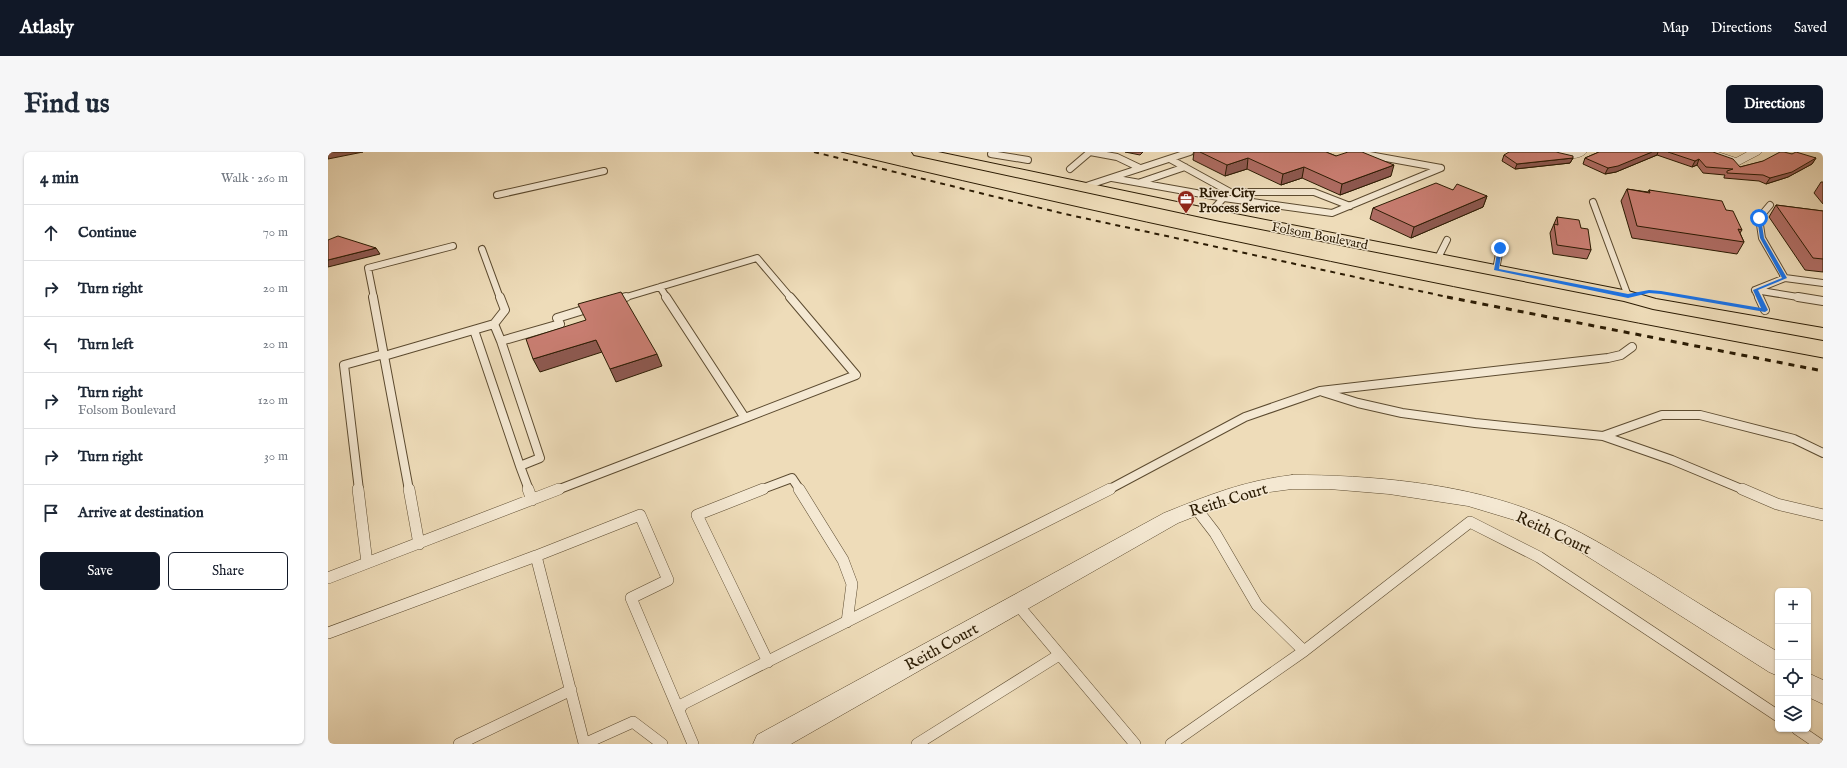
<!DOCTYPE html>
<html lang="en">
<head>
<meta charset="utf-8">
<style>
	:root { --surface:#fff; --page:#f6f6f7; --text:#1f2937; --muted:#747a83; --line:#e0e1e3; --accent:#111827 }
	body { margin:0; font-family:"IM FELL English",serif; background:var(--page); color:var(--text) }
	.controls { position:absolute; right:12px; bottom:12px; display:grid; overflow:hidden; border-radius:6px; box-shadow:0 1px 3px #0004 }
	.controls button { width:36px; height:36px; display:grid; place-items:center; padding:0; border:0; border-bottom:1px solid var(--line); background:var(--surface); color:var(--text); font:20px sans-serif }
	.stop { position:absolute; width:12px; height:12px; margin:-9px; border:3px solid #1a73e8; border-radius:50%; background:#fff }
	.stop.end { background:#1a73e8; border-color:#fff; box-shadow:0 1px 4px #0008 }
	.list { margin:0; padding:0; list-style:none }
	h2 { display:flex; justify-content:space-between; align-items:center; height:52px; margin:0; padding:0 16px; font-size:17px }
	h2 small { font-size:13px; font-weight:400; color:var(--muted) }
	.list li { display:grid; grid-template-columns:26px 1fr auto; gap:12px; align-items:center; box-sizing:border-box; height:56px; padding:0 16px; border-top:1px solid var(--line) }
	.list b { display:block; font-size:15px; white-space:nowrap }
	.list p { margin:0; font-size:13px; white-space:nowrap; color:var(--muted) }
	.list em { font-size:13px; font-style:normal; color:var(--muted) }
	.actions { display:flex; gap:8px; padding:12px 16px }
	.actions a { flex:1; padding:9px 0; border:1px solid var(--accent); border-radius:6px; text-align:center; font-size:14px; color:var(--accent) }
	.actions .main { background:var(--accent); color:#fff }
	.icon { flex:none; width:22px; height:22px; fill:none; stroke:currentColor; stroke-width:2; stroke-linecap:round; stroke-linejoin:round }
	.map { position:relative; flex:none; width:1495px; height:592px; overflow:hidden; border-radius:6px }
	header { display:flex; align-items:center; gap:24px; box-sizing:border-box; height:56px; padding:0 20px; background:var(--accent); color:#fff }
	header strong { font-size:19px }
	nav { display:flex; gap:22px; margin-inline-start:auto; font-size:14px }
	.intro { display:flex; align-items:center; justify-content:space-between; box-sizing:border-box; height:96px; padding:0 24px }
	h1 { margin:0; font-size:28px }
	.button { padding:10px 18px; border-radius:6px; background:var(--accent); color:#fff; font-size:14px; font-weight:700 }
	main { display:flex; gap:24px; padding:0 24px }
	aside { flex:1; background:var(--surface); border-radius:6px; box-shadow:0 1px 3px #0004 }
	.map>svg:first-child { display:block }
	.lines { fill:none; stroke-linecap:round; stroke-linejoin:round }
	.lane-far2-casing { stroke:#5c4b30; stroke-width:8 }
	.lane-far1-casing { stroke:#5c4b30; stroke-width:10 }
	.lane-casing { stroke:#5c4b30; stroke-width:12 }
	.street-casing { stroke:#5c4b30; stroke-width:1 }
	.primary-casing { stroke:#2b1b03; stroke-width:2 }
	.lane-far2 { stroke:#f4e8d2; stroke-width:6 }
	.lane-far1 { stroke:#f4e8d2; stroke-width:8 }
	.lane { stroke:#f4e8d2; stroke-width:11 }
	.street { fill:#f4e8d2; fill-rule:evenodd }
	.primary { fill:#eedcb9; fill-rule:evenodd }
	.tram { stroke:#2b1b03; stroke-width:1 }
	.rail-far1 { stroke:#2b1b03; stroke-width:2; stroke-dasharray:5 5; stroke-linecap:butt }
	.rail { stroke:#2b1b03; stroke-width:3; stroke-dasharray:6 6; stroke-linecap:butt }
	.wall { fill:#af6d64; stroke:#2b1b03 }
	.shaded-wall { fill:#8e5951; stroke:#2b1b03 }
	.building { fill:#cb7f74; stroke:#2b1b03 }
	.route { fill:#1a73e8 }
	.labels { text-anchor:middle; stroke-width:3; stroke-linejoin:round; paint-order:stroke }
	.far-poi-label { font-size:13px; font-weight:bold; fill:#2b1b03; stroke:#f4e8d2; text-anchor:start }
	.far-street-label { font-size:13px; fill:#2b1b03; stroke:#f4e8d2 }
	.street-label { font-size:16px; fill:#2b1b03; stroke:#f4e8d2 }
</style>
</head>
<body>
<header>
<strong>Atlasly</strong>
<nav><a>Map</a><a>Directions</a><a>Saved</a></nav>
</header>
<div class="intro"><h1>Find us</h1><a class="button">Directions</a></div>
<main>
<aside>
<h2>4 min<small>Walk · 260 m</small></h2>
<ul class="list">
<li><svg class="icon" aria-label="ahead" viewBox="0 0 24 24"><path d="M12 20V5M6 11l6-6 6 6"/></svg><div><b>Continue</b></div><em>70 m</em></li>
<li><svg class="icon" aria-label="right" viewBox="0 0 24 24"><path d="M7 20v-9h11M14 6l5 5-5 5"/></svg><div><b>Turn right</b></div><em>20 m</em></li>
<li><svg class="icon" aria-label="left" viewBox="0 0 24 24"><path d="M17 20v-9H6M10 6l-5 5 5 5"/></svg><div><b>Turn left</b></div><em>20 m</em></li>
<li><svg class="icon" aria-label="right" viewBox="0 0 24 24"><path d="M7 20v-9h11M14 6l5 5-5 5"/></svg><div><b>Turn right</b><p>Folsom Boulevard</p></div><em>120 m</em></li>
<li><svg class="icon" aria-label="right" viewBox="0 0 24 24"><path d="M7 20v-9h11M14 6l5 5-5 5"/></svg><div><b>Turn right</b></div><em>30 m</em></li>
<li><svg class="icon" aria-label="arrive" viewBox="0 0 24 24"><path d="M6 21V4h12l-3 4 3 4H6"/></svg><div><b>Arrive at destination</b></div></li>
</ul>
<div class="actions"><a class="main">Save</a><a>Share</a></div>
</aside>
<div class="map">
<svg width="1495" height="592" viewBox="0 0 1495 592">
	<rect width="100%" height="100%" fill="#eedcb9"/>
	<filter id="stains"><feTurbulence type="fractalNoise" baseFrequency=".005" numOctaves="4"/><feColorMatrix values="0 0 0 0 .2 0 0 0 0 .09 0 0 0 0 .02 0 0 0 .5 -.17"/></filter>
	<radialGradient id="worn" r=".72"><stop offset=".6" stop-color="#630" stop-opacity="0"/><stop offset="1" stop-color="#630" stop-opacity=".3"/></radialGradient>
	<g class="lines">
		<defs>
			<path id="lane-far2" d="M762 0 789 5 812 16
				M1025 0 1113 16
				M663 2 700 8
				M842 7 902 40H986L1022 54
				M742 17 762 0
				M784 26 896 46 1004 61 1113 16
				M813 30 857 15
				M755 35 862 0
				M169 43 276 19
				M1265 50 1300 144
				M1442 53 1431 66 1434 86 1457 126 1495 131
				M882 61 899 42
				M154 97 172 146
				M1110 106 1119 88
				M1168 118 1172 96
				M332 135 339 146
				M1427 138 1476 146
				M46 146 40 116 125 94
				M295 146 429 106 463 146
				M1431 146 1427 138 1457 126"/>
			<path id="lane-far1" d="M45 145 81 338
				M1431 145 1437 158
				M1470 145 1495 149
				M285 149 298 145
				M166 172 177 158 172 145
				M146 178 192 314
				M173 189 212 306 192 314 201 338
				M56 204 166 172 173 189 232 172 229 166 265 155
				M995 240 1030 251 1074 261 1147 271 1275 284 1344 308 1416 338
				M417 266 528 223 462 145
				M1275 284 1334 263H1372L1466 287 1495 301
				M31 338 16 213 56 202
				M229 338 417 266 338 145
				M432 338 464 326 472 338
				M780 338 917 265 992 239 1280 206 1293 203 1304 195"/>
			<path id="lane" d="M30 337 39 411
				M81 337 91 392
				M200 337 204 348
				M435 337 369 363 440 510
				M471 337 515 408 524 432 519 470
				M1414 337 1449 352 1495 363
				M867 355 887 381 929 453 976 499
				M208 404 312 363 340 428 303 446 365 592
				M0 426 231 337
				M689 452 807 592
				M0 481 208 404 256 591
				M351 558 355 552 782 337
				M1469 577 1491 592
				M131 592 243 538
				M256 592 305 570 334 592
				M589 592 731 503
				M843 592 976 499 1142 370 1211 405 1450 564"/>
			<path id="street" d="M1230 0H1259C1252 8 1237 8 1230 0Z
				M1372 0H1390L1408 6 1419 0H1434L1432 2 1409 14 1374 2Z
				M964 323C1042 323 1134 331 1207 360 1250 376 1288 401 1327 424 1368 450 1409 475 1450 500V524L1441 520 1251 399 1193 370 1140 354 1061 342 1001 337H964L934 341 906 349 850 371 463 592H425L429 583 836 361C881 343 915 329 964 323Z
				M1480 521 1495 528V552L1480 545Z"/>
			<path id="primary" d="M584 0H610L892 59 1300 139 1328 147 1495 176V188L1325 157 1296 149 892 69 591 4 586 3Z"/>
		</defs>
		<use href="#lane-far2" class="lane-far2-casing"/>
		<use href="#lane-far1" class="lane-far1-casing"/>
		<use href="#lane" class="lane-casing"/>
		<use href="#street" class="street-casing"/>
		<use href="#primary" class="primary-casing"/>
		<use href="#lane-far2" class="lane-far2"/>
		<use href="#lane-far1" class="lane-far1"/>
		<use href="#lane" class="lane"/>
		<use href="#street" class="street"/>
		<use href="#primary" class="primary"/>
		<path class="tram" d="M513 0C838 78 1166 145 1495 206"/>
		<path class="rail-far1" d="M486 0 737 62 1124 146"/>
		<path class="rail" d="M1119 145 1495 219"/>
	</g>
	<path class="wall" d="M797 0H815L812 3Z
		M866 0H998L1008 4 1063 24 1012 43 974 26 953 33 919 17 897 24 865 8Z
		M1271 0H1385L1412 15 1464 2 1488 6 1484 12 1460 25 1438 32 1431 29 1396 26V25L1397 23 1375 21 1369 13 1364 15 1329 3 1288 20 1277 22 1255 12 1257 6Z
		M1176 3 1245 6 1242 11 1187 17 1174 9Z
		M1493 30H1495V52L1486 41Z
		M1299 37 1320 40 1321 38 1398 58 1414 78 1412 81 1416 90 1409 102 1304 86 1293 49Z
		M1125 38 1159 44 1155 55 1083 86 1042 67 1045 56Z
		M1448 53 1495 59V120L1477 118 1441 65Z
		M1229 65 1253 76 1263 98 1259 107 1225 102 1222 81Z"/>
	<path class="shaded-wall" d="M0 0H35L0 7Z
		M1324 0H1330L1329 3 1288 20 1277 22 1280 16Z
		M920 6 919 17 897 24 899 13Z
		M1245 6 1242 11 1187 17 1189 12Z
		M1488 6 1484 12 1460 25 1438 32 1442 26Z
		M1371 7 1369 13 1364 15 1367 9Z
		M1066 13 1063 24 1012 43 1014 32Z
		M976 15 974 26 953 33 955 22Z
		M1159 44 1155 55 1083 86 1086 75Z
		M48 96 52 102 0 115V108Z
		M268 188 274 200 212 220 205 207Z
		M329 202 334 214 288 230 282 217Z"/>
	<path class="building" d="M872 0H998L1008 4 1020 0H1034L1066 13 1014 32 976 15 955 22 920 6 899 13Z
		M1181 0H1228L1245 4V6L1189 12 1176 3Z
		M1271 0H1324L1290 14 1280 16 1257 6Z
		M1340 0H1385L1405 7 1412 15 1435 9 1452 0H1456L1464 2 1468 0 1488 6 1464 20 1442 26 1435 23 1399 21V19L1405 17 1378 15 1371 7 1367 9Z
		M1108 31 1125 38 1129 32 1159 44 1086 75 1045 56Z
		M1299 37 1322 41 1321 38 1394 49 1398 58 1405 59 1414 78 1410 77 1416 90 1309 74Z
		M1448 53 1495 59V107L1485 106Z
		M1229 65 1251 68 1253 76 1260 77 1263 98 1229 93 1226 72 1230 73Z
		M10 84 48 96 0 108V88Z
		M293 140 329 202 282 217 268 188 205 207 198 187 258 168 250 152Z"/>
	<path class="route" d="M1431 64 1433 66 1436 86 1459 126 1430 138 1440 158 1437 160 1333 142 1321 141 1300 146 1166 118 1170 96 1172 95 1174 96 1171 117 1300 142 1321 138 1333 139 1433 156 1425 138 1454 126 1432 86 1429 66Z"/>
	<defs>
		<symbol id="office-pin" viewBox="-11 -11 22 30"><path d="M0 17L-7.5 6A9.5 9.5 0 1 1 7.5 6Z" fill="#8f2418" stroke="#f4e8d2"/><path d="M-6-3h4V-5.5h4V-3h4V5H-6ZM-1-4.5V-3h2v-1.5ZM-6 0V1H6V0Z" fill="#fff"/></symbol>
	</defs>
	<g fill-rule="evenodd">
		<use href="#office-pin" x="848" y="37" width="20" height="27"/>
	</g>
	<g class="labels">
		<g class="far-poi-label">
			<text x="871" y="45">River City<tspan x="871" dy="15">Process Service</tspan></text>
		</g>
		<g class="far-street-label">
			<text transform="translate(992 83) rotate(11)" y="5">Folsom Boulevard</text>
		</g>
		<g class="street-label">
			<text transform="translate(900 347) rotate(-17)" y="6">Reith Court</text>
			<text transform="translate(1226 380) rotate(25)" y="6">Reith Court</text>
			<text transform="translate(613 494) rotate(-29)" y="6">Reith Court</text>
		</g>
	</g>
	<rect width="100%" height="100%" filter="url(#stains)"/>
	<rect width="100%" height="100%" fill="url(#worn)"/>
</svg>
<div class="controls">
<button>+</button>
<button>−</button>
<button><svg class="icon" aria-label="locate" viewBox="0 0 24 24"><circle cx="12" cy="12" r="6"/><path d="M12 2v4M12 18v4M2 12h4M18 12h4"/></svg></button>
<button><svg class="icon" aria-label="layers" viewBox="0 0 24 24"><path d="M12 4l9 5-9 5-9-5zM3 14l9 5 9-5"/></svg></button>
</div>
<div class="stop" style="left:1431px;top:66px"></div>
<div class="stop end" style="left:1172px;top:96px"></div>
</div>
</main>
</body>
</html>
